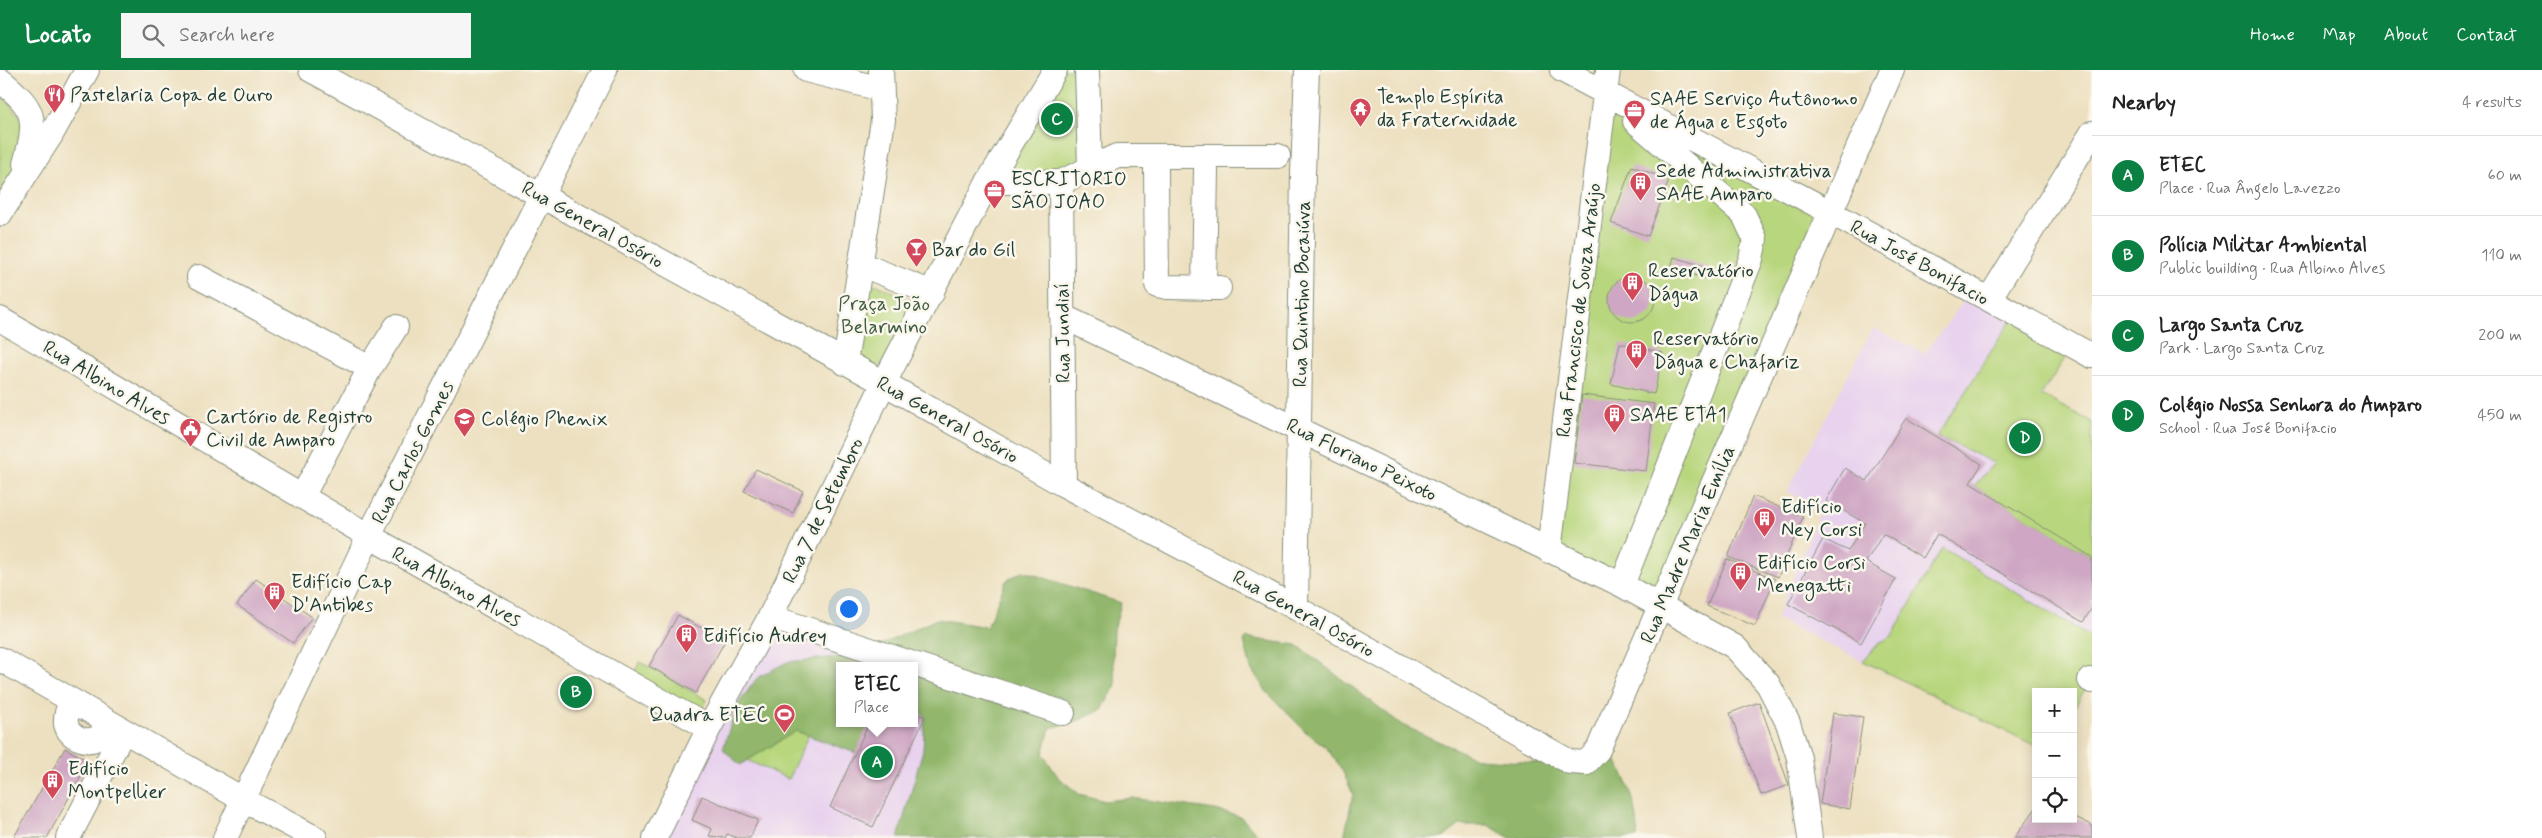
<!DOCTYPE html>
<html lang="en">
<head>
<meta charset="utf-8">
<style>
	:root { --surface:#fff; --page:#f6f6f6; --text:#222; --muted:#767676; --line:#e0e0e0; --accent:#0b8043 }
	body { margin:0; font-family:Mynerve,sans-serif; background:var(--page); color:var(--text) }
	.controls { position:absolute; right:15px; bottom:15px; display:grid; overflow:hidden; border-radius:0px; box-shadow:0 2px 12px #0003 }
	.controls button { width:45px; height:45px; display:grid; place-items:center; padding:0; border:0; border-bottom:1px solid var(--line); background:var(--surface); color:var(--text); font:25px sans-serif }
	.you { position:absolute; left:848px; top:538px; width:18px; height:18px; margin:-12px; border:4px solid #fff; border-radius:50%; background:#1a73e8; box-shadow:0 0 0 8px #1a73e833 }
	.badge { display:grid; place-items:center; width:32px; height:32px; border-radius:50%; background:var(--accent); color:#fff; font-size:16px; font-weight:700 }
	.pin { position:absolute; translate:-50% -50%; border:2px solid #fff; box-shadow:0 1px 5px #0006 }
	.popup { position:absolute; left:836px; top:592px; width:82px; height:65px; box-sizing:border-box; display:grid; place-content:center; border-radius:0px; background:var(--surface); filter:drop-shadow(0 1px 4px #0005); font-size:16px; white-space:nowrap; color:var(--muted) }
	.popup b { font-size:19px; color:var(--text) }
	.popup::after { content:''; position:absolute; left:50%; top:100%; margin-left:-10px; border:10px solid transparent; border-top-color:var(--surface) }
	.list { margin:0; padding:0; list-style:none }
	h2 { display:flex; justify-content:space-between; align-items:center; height:65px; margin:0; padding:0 20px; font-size:21px }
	h2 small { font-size:16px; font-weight:400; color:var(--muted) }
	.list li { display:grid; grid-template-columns:32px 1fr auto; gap:15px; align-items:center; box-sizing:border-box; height:80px; padding:0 20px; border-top:1px solid var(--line) }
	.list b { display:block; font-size:19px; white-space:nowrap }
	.list p { margin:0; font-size:16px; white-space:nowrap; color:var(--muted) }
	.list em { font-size:16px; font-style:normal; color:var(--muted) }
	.icon { flex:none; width:28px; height:28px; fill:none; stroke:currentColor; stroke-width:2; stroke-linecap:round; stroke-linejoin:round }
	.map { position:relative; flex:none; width:2092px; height:768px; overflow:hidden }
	header { display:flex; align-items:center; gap:30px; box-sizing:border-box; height:70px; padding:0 25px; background:var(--accent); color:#fff }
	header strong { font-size:24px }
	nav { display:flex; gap:28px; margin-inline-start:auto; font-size:18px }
	.search { width:350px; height:45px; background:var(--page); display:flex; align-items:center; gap:12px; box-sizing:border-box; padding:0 18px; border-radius:0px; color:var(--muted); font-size:19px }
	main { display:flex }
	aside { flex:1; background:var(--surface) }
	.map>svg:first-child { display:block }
	.built { fill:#e8d2ee; fill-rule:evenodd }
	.green { fill:#b8d67d; stroke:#6c8a58 }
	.forest { fill:#92b76c; stroke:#587a50 }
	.building { fill:#cfa7c4 }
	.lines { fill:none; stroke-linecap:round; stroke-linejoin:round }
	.minor-casing { stroke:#868e7a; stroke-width:26 }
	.minor { stroke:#fff; stroke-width:24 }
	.labels { text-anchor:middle; stroke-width:5; stroke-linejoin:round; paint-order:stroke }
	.poi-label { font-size:20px; fill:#1f3d34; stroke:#fbf7ec; text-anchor:start }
	.street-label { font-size:20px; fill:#1f3d34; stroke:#fbf7ec }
	.park-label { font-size:20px; fill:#3e5c43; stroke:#fbf7ec }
</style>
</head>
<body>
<header>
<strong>Locato</strong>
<div class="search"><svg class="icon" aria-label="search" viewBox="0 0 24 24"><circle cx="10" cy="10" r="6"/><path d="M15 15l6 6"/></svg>Search here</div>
<nav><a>Home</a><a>Map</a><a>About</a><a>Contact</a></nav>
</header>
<main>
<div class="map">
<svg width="2092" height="768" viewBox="0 0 2092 768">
	<rect width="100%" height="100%" fill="#fbf7ec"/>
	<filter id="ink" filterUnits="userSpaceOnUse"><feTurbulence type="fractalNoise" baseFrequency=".02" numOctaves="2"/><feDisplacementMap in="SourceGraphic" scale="10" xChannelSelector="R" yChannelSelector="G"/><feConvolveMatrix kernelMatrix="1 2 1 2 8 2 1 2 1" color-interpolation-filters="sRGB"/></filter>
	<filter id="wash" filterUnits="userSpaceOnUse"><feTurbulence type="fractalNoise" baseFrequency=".0096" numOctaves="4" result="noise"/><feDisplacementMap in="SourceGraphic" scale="20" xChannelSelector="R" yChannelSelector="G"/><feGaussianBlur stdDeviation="1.12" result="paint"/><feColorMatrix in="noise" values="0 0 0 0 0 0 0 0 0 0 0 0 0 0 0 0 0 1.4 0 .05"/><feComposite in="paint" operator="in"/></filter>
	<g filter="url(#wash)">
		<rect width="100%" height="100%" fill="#ede0c0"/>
		<path class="built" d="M1972 220 2073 276 2042 326 2092 352V606L2073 622H2036V676L1776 549 1822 437 1787 422 1873 258 1925 283Z
			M770 547 978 615 899 768H660ZM840 596H914V653H840Z"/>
		<path class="green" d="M1062 0H1080L1087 98 1061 112 992 105Z
			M0 24 28 56 16 103 0 129Z
			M1605 27 1828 143 1671 540 1551 481Z
			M875 214 914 231 886 289 878 297 856 287 867 220Z
			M2015 244 2073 276 2041 325 2092 352V487L1974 416 1994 393 1937 366Z
			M1942 478 2092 568V607L2073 640V622H2036V676L1863 591 1879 573 1892 566Z
			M640 592 707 630 697 648 630 610Z
			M781 616 822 635 788 709 747 690Z"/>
		<path class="forest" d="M1023 501 1121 533 1114 560 1113 589 1116 615 1102 640 1077 651 1050 658 1043 684 1058 707 1079 724 1105 731 1132 728 1215 740 1241 747 1261 768H898L923 680 925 647 915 634 914 596H840V653H882L856 683 796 661 740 695 723 679 736 637 757 608 787 592 859 585 937 549 987 557 1006 511Z
			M1247 568 1297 575 1402 655 1478 689 1596 697 1614 687C1627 707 1641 744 1637 768H1510L1488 755H1460L1443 768H1344L1353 724 1342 700 1326 677 1305 661 1266 621 1251 599 1244 571Z"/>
		<g id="blocks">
			<path class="building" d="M1632 96 1669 110 1648 166 1611 153Z
				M1674 187 1710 198 1707 209 1671 198Z
				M1609 229a23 23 0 1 1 46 0a23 23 0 1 1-46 0Z
				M1620 273 1663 283 1654 324 1611 314Z
				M1582 325 1654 334 1646 401 1574 393Z
				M1906 348 1982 394 1970 413 2092 487V538L2083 552 1937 464 1923 488 1883 464 1866 492 1896 509 1861 573 1788 534 1823 469 1848 481 1865 453 1826 431 1845 398 1867 411Z
				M756 399 803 421 793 443 744 421Z
				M1753 426 1803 447 1778 507 1728 487Z
				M1727 489 1775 509 1755 556 1707 536Z
				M256 509 312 547 293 573 237 535Z
				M678 545 725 571 696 623 649 596Z
				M1759 632 1789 715 1761 725 1730 643Z
				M914 642 925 647 873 757 830 737 869 653H914Z
				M1833 643 1863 647 1850 739 1820 734Z
				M65 678 89 691 47 768H16L14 767Z
				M702 726 758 750 750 768H737L727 764 725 768 709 766 712 759 692 750Z
				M2036 738V749H2073V746L2092 755V768H2014Z"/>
		</g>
	</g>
	<g filter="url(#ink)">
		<use href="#blocks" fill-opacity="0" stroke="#868e7a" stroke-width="1"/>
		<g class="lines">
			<defs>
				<path id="minor" d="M311 0 884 313 1064 415 1296 538 1570 692 1586 693 1598 680 1892 0
					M806 0 881 19
					M1087 0 1090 97
					M1562 0 1830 142 2092 286
					M0 10C37 40 37 49 25 94
					M1156 99 1157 215 1167 217 1219 218
					M988 112H1061L1117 86H1278
					M1061 112 1064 415
					M0 144 51 65 87 0
					M860 194 932 223
					M199 207 370 298
					M1204 218 1206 100
					M1989 229 2092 63
					M1062 246 1622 515 1735 577 1768 614 1788 653 1799 688 1810 768
					M0 249 369 466 709 658
					M845 293 883 50 881 0
					M302 427 370 298 396 257
					M1549 481 1608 0
					M1622 515 1751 189 1755 169 1744 145 1635 51
					M1296 538 1303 103 1307 0
					M770 547 1063 643
					M0 589 242 729 315 768
					M2090 610 2092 611
					M71 631C68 638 65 646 66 654 69 667 86 674 97 668 103 664 108 659 112 655
					M68 768 123 662
					M225 768 369 466 605 0
					M655 768 709 658 770 547 884 313 988 112 1055 0"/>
			</defs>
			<use href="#minor" class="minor-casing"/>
			<use href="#minor" class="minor"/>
		</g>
	</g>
	<defs>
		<symbol id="restaurant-pin" viewBox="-11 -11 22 30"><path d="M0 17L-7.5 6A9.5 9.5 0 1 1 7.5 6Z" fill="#d1495b" stroke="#fbf7ec"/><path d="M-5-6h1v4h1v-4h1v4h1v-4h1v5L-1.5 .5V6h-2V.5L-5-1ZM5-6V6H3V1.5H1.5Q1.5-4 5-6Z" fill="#fff"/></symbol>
		<symbol id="temple-pin" viewBox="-11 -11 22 30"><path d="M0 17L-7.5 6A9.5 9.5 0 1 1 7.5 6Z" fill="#d1495b" stroke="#fbf7ec"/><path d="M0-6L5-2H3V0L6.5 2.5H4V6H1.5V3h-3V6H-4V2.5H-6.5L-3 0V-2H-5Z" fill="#fff"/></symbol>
		<symbol id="office-pin" viewBox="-11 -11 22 30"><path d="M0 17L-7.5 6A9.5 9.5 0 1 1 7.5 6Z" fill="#d1495b" stroke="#fbf7ec"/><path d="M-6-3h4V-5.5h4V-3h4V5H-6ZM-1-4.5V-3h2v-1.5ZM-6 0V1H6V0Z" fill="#fff"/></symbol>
		<symbol id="building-pin" viewBox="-11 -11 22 30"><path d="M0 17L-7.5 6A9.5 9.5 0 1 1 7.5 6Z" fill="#d1495b" stroke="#fbf7ec"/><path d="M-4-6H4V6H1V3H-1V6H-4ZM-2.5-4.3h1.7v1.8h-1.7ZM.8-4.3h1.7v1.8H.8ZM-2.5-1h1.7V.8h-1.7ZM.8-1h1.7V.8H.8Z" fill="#fff"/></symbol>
		<symbol id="bar-pin" viewBox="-11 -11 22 30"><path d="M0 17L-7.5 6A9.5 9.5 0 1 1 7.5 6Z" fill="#d1495b" stroke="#fbf7ec"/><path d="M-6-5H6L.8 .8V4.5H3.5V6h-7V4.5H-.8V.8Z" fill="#fff"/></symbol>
		<symbol id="school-pin" viewBox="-11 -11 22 30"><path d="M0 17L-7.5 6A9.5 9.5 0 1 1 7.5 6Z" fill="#d1495b" stroke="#fbf7ec"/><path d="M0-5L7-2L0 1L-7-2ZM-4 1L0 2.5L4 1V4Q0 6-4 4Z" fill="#fff"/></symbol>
		<symbol id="civic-pin" viewBox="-11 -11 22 30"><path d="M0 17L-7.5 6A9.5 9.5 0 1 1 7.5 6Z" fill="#d1495b" stroke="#fbf7ec"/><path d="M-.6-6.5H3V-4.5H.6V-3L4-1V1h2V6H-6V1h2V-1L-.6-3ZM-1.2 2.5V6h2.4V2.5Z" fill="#fff"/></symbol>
		<symbol id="stadium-pin" viewBox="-11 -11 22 30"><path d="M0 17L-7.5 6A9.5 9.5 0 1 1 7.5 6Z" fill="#d1495b" stroke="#fbf7ec"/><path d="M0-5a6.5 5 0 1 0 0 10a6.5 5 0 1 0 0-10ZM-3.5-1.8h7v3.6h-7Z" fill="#fff"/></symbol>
	</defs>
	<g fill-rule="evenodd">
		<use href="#restaurant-pin" x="42" y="12" width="25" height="34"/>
		<use href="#temple-pin" x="1348" y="26" width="25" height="34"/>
		<use href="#office-pin" x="1622" y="28" width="25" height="34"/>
		<use href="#building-pin" x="1628" y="100" width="25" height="34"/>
		<use href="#office-pin" x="982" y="108" width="25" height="34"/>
		<use href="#bar-pin" x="904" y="166" width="25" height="34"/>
		<use href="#building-pin" x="1620" y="200" width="25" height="34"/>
		<use href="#building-pin" x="1624" y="268" width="25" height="34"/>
		<use href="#building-pin" x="1602" y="332" width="25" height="34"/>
		<use href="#school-pin" x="452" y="336" width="25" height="34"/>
		<use href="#civic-pin" x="178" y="346" width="25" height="34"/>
		<use href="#building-pin" x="1752" y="436" width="25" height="34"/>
		<use href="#building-pin" x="1728" y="490" width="25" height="34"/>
		<use href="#building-pin" x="262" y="510" width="25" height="34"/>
		<use href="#building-pin" x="674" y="552" width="25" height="34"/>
		<use href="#stadium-pin" x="772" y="632" width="25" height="34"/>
		<use href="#building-pin" x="40" y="698" width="25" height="34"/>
	</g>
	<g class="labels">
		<g class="poi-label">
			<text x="70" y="31">Pastelaria Copa de Ouro</text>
			<text x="1377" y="33">Templo Espírita<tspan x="1377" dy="23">da Fraternidade</tspan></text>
			<text x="1650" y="35">SAAE Serviço Autônomo<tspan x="1650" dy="23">de Água e Esgoto</tspan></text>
			<text x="1656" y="107">Sede Administrativa<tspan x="1656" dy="23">SAAE Amparo</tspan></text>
			<text x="1011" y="115">ESCRITORIO<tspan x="1011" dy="23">SÃO JOAO</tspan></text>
			<text x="932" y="186">Bar do Gil</text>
			<text x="1648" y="207">Reservatório<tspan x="1648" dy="23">Dágua</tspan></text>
			<text x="1653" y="275">Reservatório<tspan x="1653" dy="23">Dágua e Chafariz</tspan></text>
			<text x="1630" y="351">SAAE ETA1</text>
			<text x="206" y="353">Cartório de Registro<tspan x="206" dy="23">Civil de Amparo</tspan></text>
			<text x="481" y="355">Colégio Phenix</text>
			<text x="1781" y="443">Edifício<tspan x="1781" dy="23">Ney Corsi</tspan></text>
			<text x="1757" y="499">Edifício Corsi<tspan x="1757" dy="23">Menegatti</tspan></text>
			<text x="291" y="518">Edifício Cap<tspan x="291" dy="23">D'Antibes</tspan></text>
			<text x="703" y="572">Edifício Audrey</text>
			<text x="768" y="651" text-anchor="end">Quadra ETEC</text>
			<text x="68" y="705">Edifício<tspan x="68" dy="23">Montpellier</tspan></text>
		</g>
		<g class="street-label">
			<text transform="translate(593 154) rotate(29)" y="7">Rua General Osório</text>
			<text transform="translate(1920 192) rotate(29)" y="7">Rua José Bonifacio</text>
			<text transform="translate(1301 224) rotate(-89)" y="7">Rua Quintino Bocaiúva</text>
			<text transform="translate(1578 240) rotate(-83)" y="7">Rua Francisco de Souza Araújo</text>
			<text transform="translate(1062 263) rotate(-91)" y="7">Rua Jundiaí</text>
			<text transform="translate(107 312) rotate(31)" y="7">Rua Albino Alves</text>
			<text transform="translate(948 349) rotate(29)" y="7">Rua General Osório</text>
			<text transform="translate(412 382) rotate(-63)" y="7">Rua Carlos Gomes</text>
			<text transform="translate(1362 389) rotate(26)" y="7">Rua Floriano Peixoto</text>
			<text transform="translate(822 440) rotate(-64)" y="7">Rua 7 de Setembro</text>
			<text transform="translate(1687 474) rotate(-67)" y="7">Rua Madre Maria Emília</text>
			<text transform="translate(457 516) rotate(29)" y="7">Rua Albino Alves</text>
			<text transform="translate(1304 543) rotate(29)" y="7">Rua General Osório</text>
		</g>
		<g class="park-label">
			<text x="884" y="240">Praça João<tspan x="884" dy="23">Belarmino</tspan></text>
		</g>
	</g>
</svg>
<div class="controls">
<button>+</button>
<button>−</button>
<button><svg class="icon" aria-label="locate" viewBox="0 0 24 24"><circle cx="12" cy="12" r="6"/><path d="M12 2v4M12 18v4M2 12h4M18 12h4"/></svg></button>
</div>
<div class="you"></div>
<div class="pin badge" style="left:877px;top:692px">A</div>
<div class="popup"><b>ETEC</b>Place</div>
<div class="pin badge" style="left:576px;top:622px">B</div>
<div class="pin badge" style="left:1057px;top:49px">C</div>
<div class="pin badge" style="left:2025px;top:368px">D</div>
</div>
<aside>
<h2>Nearby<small>4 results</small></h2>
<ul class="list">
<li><span class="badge">A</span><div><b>ETEC</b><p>Place · Rua Ângelo Lavezzo</p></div><em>60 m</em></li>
<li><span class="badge">B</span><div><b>Polícia Militar Ambiental</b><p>Public building · Rua Albino Alves</p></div><em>110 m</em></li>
<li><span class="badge">C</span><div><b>Largo Santa Cruz</b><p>Park · Largo Santa Cruz</p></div><em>200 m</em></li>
<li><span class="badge">D</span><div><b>Colégio Nossa Senhora do Amparo</b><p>School · Rua José Bonifacio</p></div><em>450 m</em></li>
</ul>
</aside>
</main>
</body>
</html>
